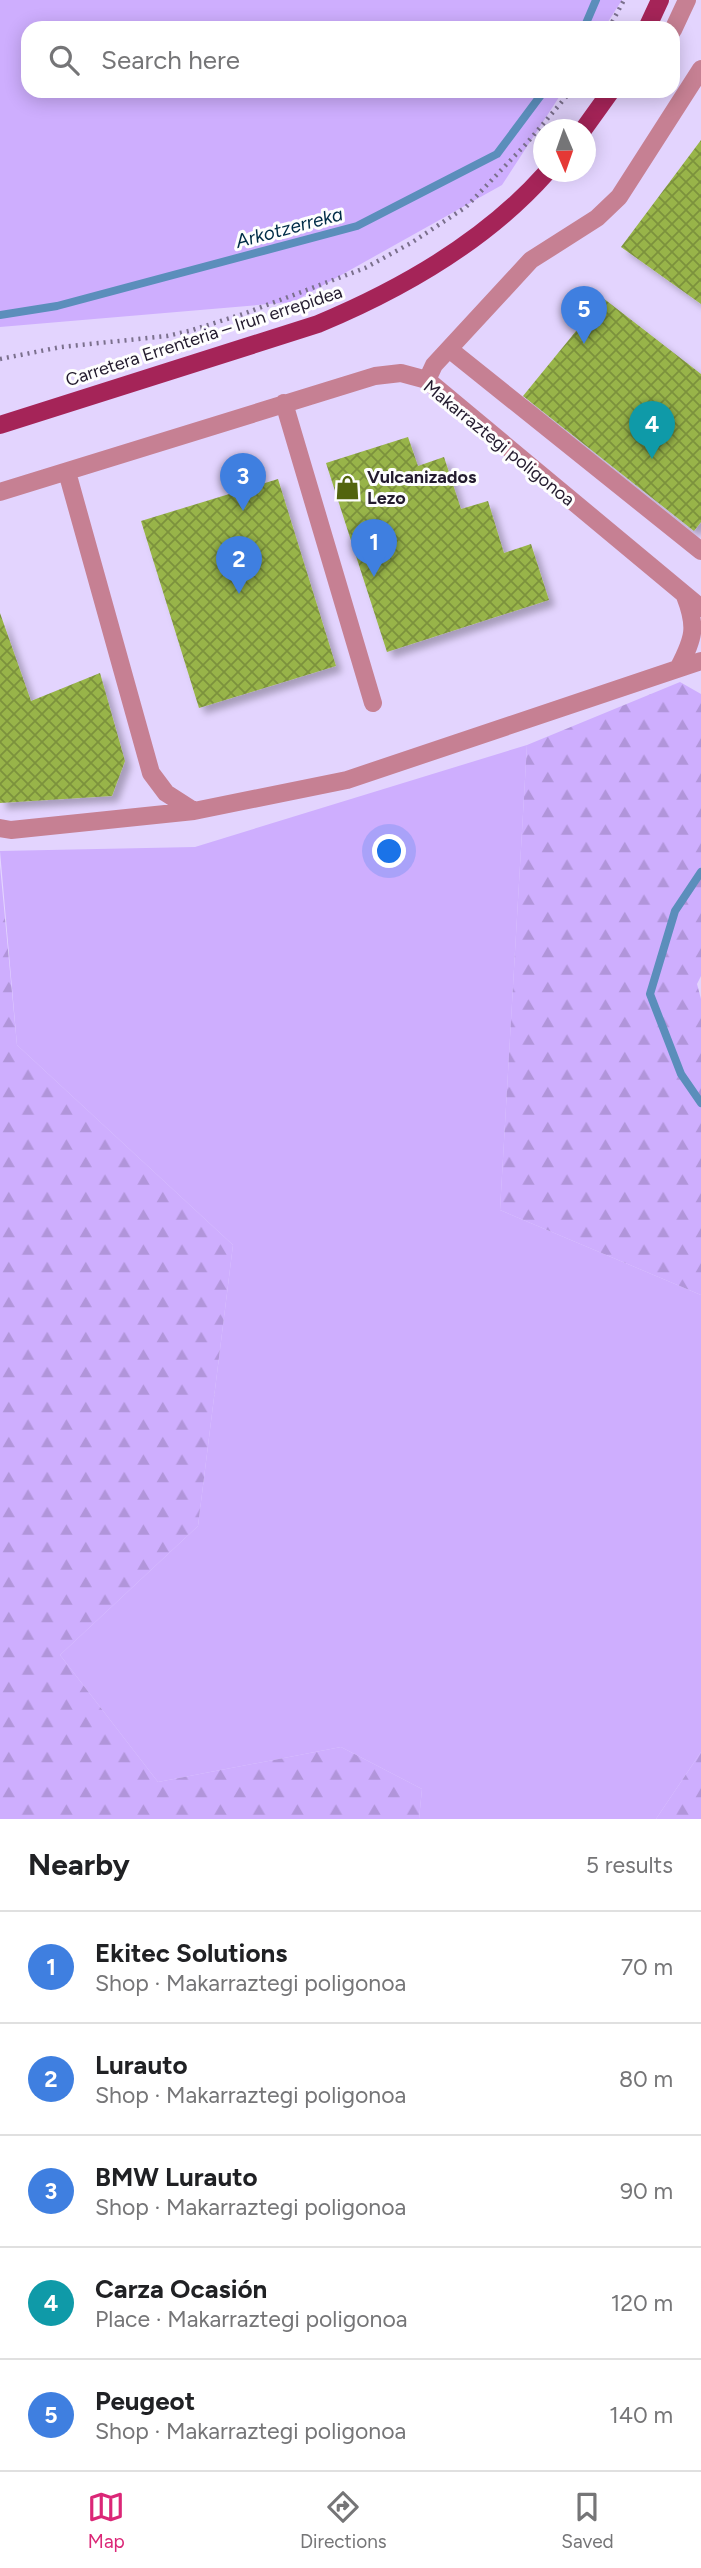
<!DOCTYPE html>
<html lang="en">
<head>
<meta charset="utf-8">
<style>
	:root { --surface:#fff; --page:#f6f6f6; --text:#202124; --muted:#757577; --line:#e0e0e0; --accent:#db2777 }
	body { margin:0; font-family:Figtree,sans-serif; background:var(--page); color:var(--text) }
	.compass { position:absolute; left:533px; top:119px; width:63px; height:63px; border-radius:50%; background:var(--surface); box-shadow:0 4px 18px #0003; rotate:178deg }
	.you { position:absolute; left:390px; top:852px; width:24px; height:24px; margin:-18px; border:5px solid #fff; border-radius:50%; background:#1a73e8; box-shadow:0 0 0 10px #1a73e833 }
	.badge { display:grid; place-items:center; width:46px; height:46px; border-radius:50%; background:var(--accent); color:#fff; font-size:23px; font-weight:700 }
	.pin { position:absolute; translate:-50% -58px; filter:drop-shadow(0 2px 4px #0008) }
	.pin::after { content:''; position:absolute; top:37px; width:24px; height:21px; background:inherit; clip-path:polygon(0 0,100% 0,50% 100%) }
	.list { margin:0; padding:0; list-style:none }
	h2 { display:flex; justify-content:space-between; align-items:center; height:91px; margin:0; padding:0 28px; font-size:30px }
	h2 small { font-size:23px; font-weight:400; color:var(--muted) }
	.list li { display:grid; grid-template-columns:46px 1fr auto; gap:21px; align-items:center; box-sizing:border-box; height:112px; padding:0 28px; border-top:2px solid var(--line) }
	.list b { display:block; font-size:26px; white-space:nowrap }
	.list p { margin:0; font-size:23px; white-space:nowrap; color:var(--muted) }
	.list em { font-size:23px; font-style:normal; color:var(--muted) }
	.icon { flex:none; width:38px; height:38px; fill:none; stroke:currentColor; stroke-width:2; stroke-linecap:round; stroke-linejoin:round }
	.map { position:relative; flex:none; width:701px; height:1819px; overflow:hidden }
	.search { position:absolute; background:var(--surface); box-shadow:0 4px 18px #0003; left:21px; right:21px; top:21px; height:77px; display:flex; align-items:center; gap:18px; box-sizing:border-box; padding:0 24px; border-radius:21px; color:var(--muted); font-size:26px }
	.sheet { height:651px; background:var(--surface) }
	nav { display:flex; justify-content:space-around; align-items:center; box-sizing:border-box; height:98px; border-top:2px solid var(--line); background:var(--surface); font-size:19px; color:var(--muted) }
	nav a { display:grid; justify-items:center; gap:4px }
	nav .on { color:var(--accent) }
	.map>svg:first-child { display:block }
	.green { fill:#ceaefe }
	.forest { fill:url(#forest-firs) }
	.lines { fill:none; stroke-linecap:round; stroke-linejoin:round }
	.stream { stroke:#5b8ebb; stroke-width:8 }
	.building { fill:url(#building-cross-hatch); filter:url(#shadow) }
	.path { stroke:#7b708d; stroke-width:4.5; stroke-dasharray:2 5; stroke-linecap:butt }
	.minor { stroke:#c68093; stroke-width:18 }
	.major { stroke:#a52458; stroke-width:18 }
	.labels { text-anchor:middle; stroke-width:6; stroke-linejoin:round; paint-order:stroke }
	.street-label { font-size:18px; fill:#231b2e; stroke:#fefefe }
	.poi-label { font-size:18px; font-weight:bold; fill:#231b2e; stroke:#fefefe; text-anchor:start }
	.water-label { font-size:19px; font-style:italic; fill:#002c47; stroke:#fefefe }
</style>
</head>
<body>
<div class="map">
<svg width="701" height="1819" viewBox="0 0 701 1819">
	<defs>
		<pattern id="forest-firs" width="22" height="20" patternUnits="userSpaceOnUse" patternTransform="scale(1.75)"><rect width="22" height="20" fill="#ceaefe"/><path d="M5 1l3.5 6h-7zM16 11l3.5 6h-7z" fill="#b195da"/></pattern>
		<pattern id="building-cross-hatch" width="8" height="8" patternUnits="userSpaceOnUse" patternTransform="scale(1.75)"><rect width="8" height="8" fill="#98b448"/><path d="M0 0l8 8M0 8l8-8" fill="none" stroke="#7c923c"/></pattern>
		<filter id="shadow"><feDropShadow dx="6" dy="6" stdDeviation="3.5" flood-color="#0004"/></filter>
	</defs>
	<rect width="100%" height="100%" fill="#e3d4fe"/>
	<path class="green" d="M0 0H622L604 28H28V91H563L502 185 293 302 0 327Z
		M527 745 500 1210 701 1295V1752L656 1819H419L422 1789 341 1747 158 1782 60 1655 198 1526 233 1245 17 1045 0 851 195 847Z"/>
	<path class="forest" d="M680 682 701 694V976L697 984 701 999V1295L500 1210 527 745Z
		M0 866 17 1045 233 1245 198 1526 60 1655 158 1782 341 1747 422 1789 419 1819H0Z
		M701 1752V1819H656Z"/>
	<g class="lines">
		<path class="stream" d="M584 28 596 0
			M0 315 57 306 357 226 497 154 544 91
			M701 872 675 911 650 994 681 1074 701 1103"/>
	</g>
	<path class="building" d="M701 140V304L621 247Z
		M603 298 701 374V522L694 531 523 396Z
		M408 437 418 466 444 457 461 509 488 501 504 553 531 544 549 600 387 652 326 463Z
		M278 479 336 666 199 708 141 521Z
		M0 613 31 701 100 673 125 761 112 796 0 803Z"/>
	<g class="lines">
		<path class="path" d="M609 28 624 0
			M0 359 61 347 167 336 189 331 243 314 365 268 411 243 466 207 526 144 571 91"/>
		<path class="minor" d="M673 30 687 0
			M449 349 701 551
			M427 380 434 365 531 260 597 218 619 197 701 69
			M284 403 373 703
			M67 472 151 773 166 793 194 811
			M0 492 375 376 401 373 427 380 701 608
			M679 667C694 638 697 627 685 596
			M0 828 11 830 194 811 347 780 701 661"/>
		<path class="major" d="M647 28 660 0
			M583 130 611 91
			M0 425 318 324C402 289 486 241 547 172"/>
	</g>
	<defs>
		<symbol id="shop-bare" viewBox="-9 -9 18 18"><path d="M-5-2.5h2.3a2.7 3.5 0 0 1 5.4 0H5L5.5 6h-11ZM-1.5-2.5h3a1.5 2.3 0 0 0-3 0Z" fill="#52640e" stroke="#fefefe" stroke-width="2.5" paint-order="stroke"/></symbol>
	</defs>
	<g fill-rule="evenodd">
		<use href="#shop-bare" x="330" y="470" width="35" height="35"/>
	</g>
	<g class="labels">
		<g class="street-label">
			<text transform="translate(204 336) rotate(-18)" y="6">Carretera Errenteria – Irun errepidea</text>
			<text transform="translate(499 443) rotate(39)" y="6">Makarraztegi poligonoa</text>
		</g>
		<g class="poi-label">
			<text x="367" y="483">Vulcanizados<tspan x="367" dy="21">Lezo</tspan></text>
		</g>
		<g class="water-label">
			<text transform="translate(289 227) rotate(-15)" y="7">Arkotzerreka</text>
		</g>
	</g>
</svg>
<svg class="compass" viewBox="-18 -18 36 36"><path d="M0-13l5 13h-10z" fill="#e53935"/><path d="M0 13l5-13h-10z" fill="#757577"/></svg>
<div class="you"></div>
<div class="pin badge" style="left:374px;top:577px;background:#3f7fe0">1</div>
<div class="pin badge" style="left:239px;top:594px;background:#3f7fe0">2</div>
<div class="pin badge" style="left:243px;top:511px;background:#3f7fe0">3</div>
<div class="pin badge" style="left:652px;top:459px;background:#0f9aa8">4</div>
<div class="pin badge" style="left:584px;top:344px;background:#3f7fe0">5</div>
<div class="search"><svg class="icon" aria-label="search" viewBox="0 0 24 24"><circle cx="10" cy="10" r="6"/><path d="M15 15l6 6"/></svg>Search here</div>
</div>
<section class="sheet">
<h2>Nearby<small>5 results</small></h2>
<ul class="list">
<li><span class="badge" style="background:#3f7fe0">1</span><div><b>Ekitec Solutions</b><p>Shop · Makarraztegi poligonoa</p></div><em>70 m</em></li>
<li><span class="badge" style="background:#3f7fe0">2</span><div><b>Lurauto</b><p>Shop · Makarraztegi poligonoa</p></div><em>80 m</em></li>
<li><span class="badge" style="background:#3f7fe0">3</span><div><b>BMW Lurauto</b><p>Shop · Makarraztegi poligonoa</p></div><em>90 m</em></li>
<li><span class="badge" style="background:#0f9aa8">4</span><div><b>Carza Ocasión</b><p>Place · Makarraztegi poligonoa</p></div><em>120 m</em></li>
<li><span class="badge" style="background:#3f7fe0">5</span><div><b>Peugeot</b><p>Shop · Makarraztegi poligonoa</p></div><em>140 m</em></li>
</ul>
</section>
<nav>
<a class="on"><svg class="icon" aria-label="map" viewBox="0 0 24 24"><path d="M3 6l6-2 6 2 6-2v14l-6 2-6-2-6 2zM9 4v14M15 6v14"/></svg>Map</a>
<a><svg class="icon" aria-label="directions" viewBox="0 0 24 24"><path d="M12 3l9 9-9 9-9-9zM9 14v-3h6M13 9l2 2-2 2"/></svg>Directions</a>
<a><svg class="icon" aria-label="saved" viewBox="0 0 24 24"><path d="M7 4h10v16l-5-4-5 4z"/></svg>Saved</a>
</nav>
</body>
</html>
